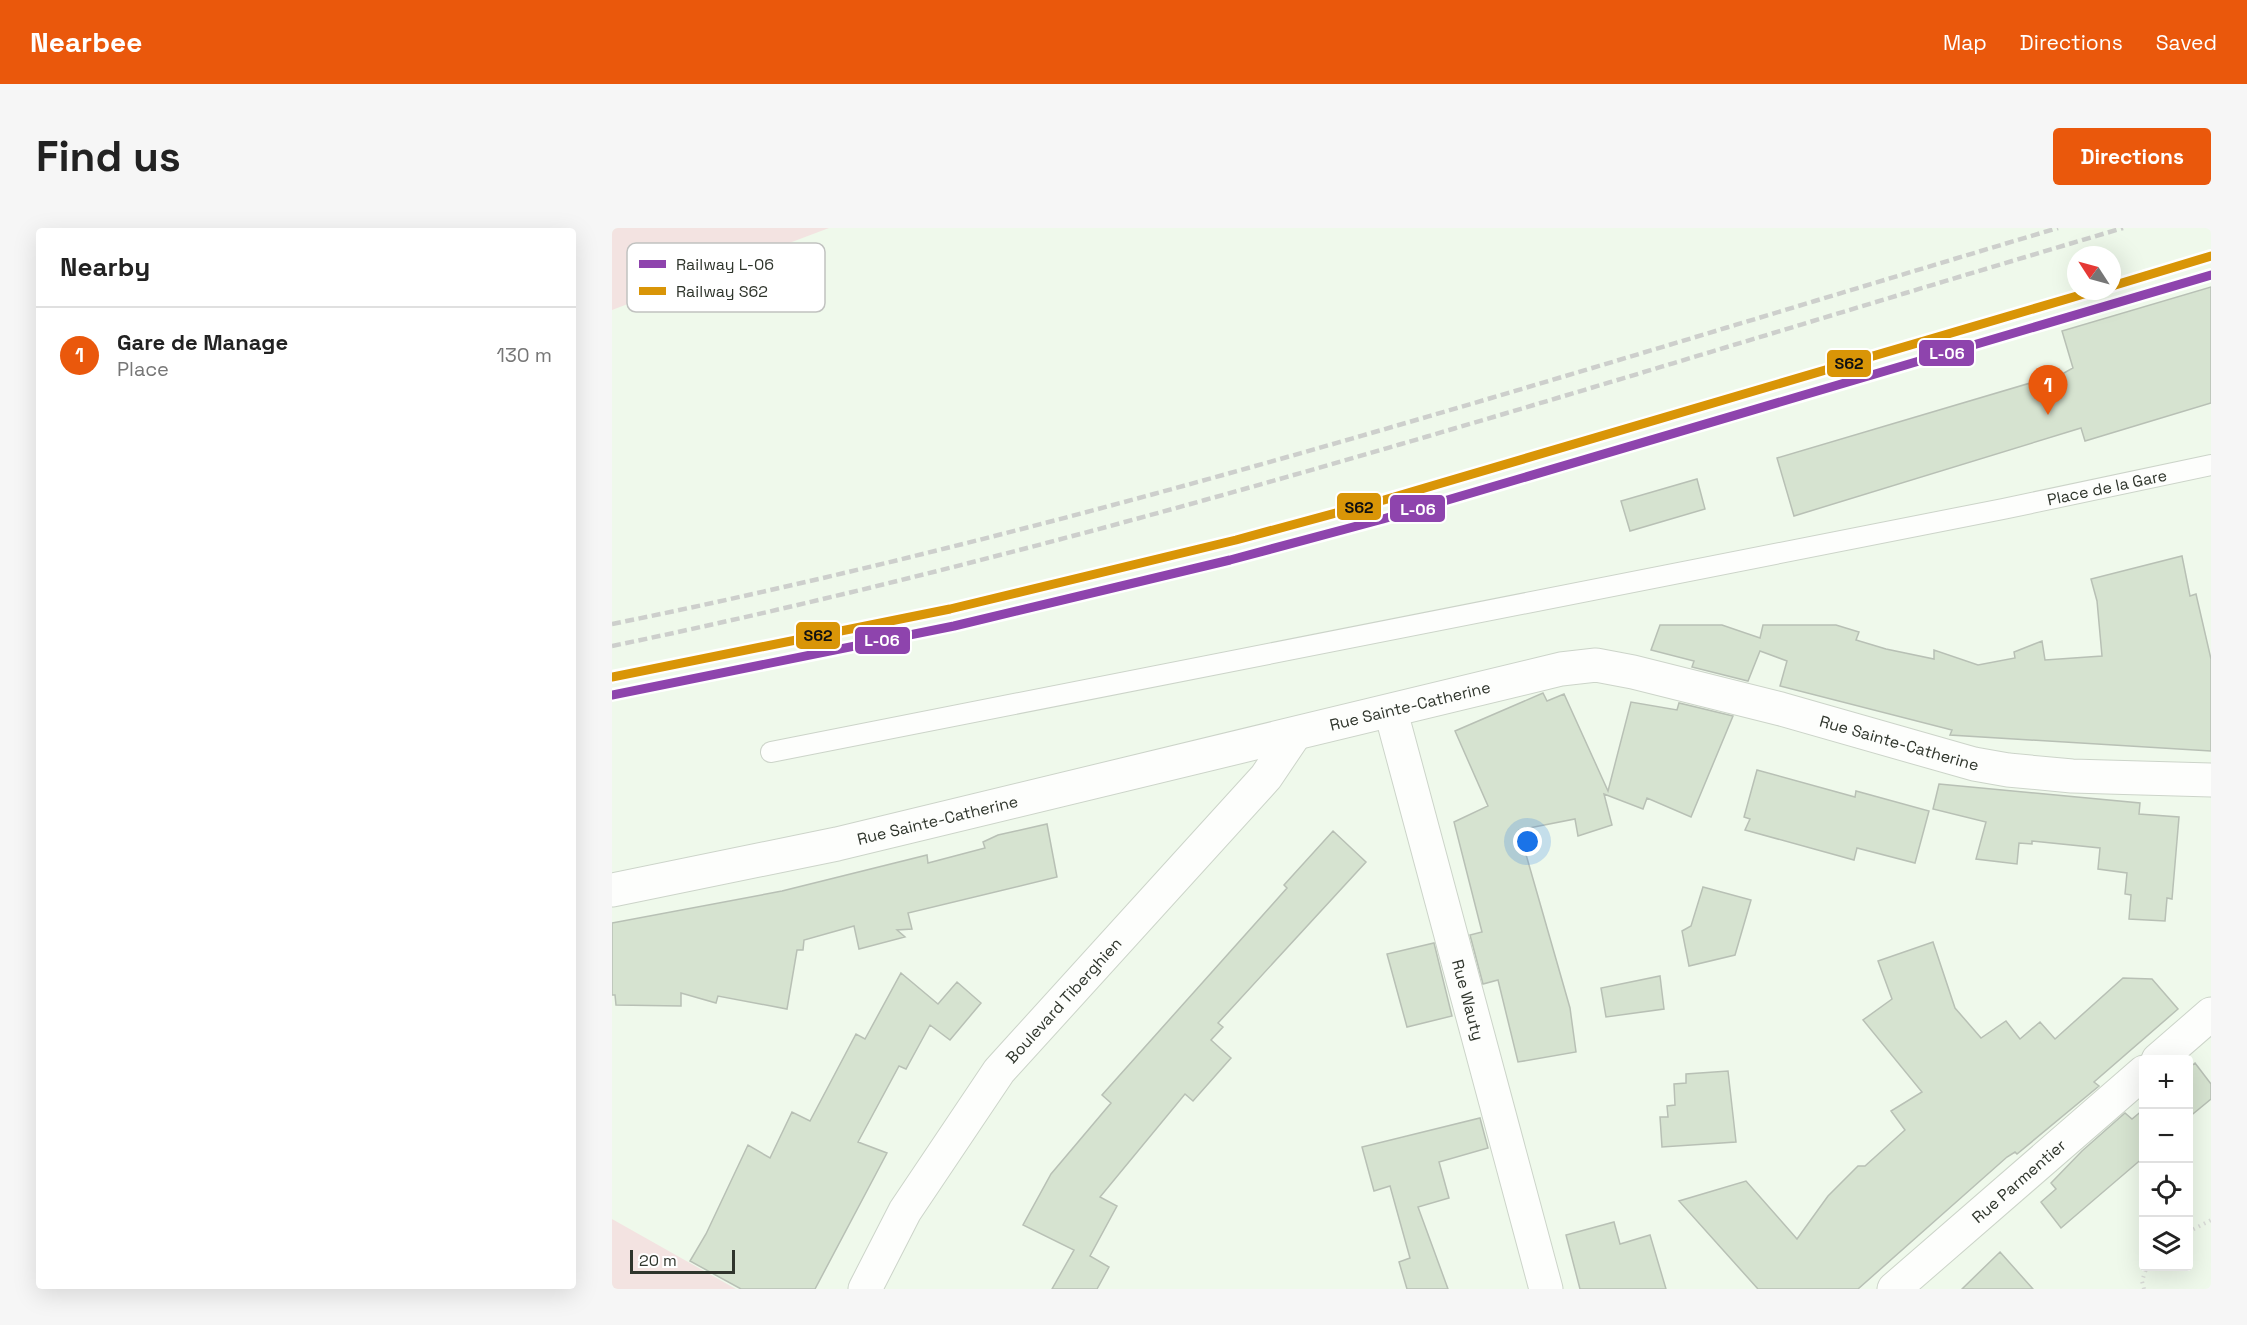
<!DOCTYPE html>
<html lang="en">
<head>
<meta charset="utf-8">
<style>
	:root { --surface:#fff; --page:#f6f6f6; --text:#222; --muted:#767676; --line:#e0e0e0; --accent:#ea580c }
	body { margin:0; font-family:"Space Grotesk",sans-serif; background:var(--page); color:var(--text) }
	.controls { position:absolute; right:18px; bottom:18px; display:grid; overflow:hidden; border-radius:6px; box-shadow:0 6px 24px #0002 }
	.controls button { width:54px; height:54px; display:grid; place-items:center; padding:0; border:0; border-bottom:2px solid var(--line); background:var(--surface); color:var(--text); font:30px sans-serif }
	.compass { position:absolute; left:1455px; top:18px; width:54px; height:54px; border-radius:50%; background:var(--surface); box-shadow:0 6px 24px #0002; rotate:306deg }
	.scale { position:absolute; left:18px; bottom:15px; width:105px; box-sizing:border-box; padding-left:6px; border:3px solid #2f352c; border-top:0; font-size:16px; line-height:21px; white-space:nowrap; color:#2f352c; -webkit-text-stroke:4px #fff; paint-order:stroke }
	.you { position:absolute; left:916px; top:614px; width:21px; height:21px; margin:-15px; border:4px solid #fff; border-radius:50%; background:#1a73e8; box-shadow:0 0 0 9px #1a73e833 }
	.badge { display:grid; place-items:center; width:39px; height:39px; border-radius:50%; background:var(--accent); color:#fff; font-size:20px; font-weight:700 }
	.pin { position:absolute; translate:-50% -50px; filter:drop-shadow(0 2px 3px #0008) }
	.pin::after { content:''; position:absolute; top:32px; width:21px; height:18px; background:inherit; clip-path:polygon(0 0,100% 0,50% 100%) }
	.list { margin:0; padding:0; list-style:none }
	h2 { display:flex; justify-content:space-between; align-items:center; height:78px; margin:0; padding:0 24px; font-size:26px }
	h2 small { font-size:20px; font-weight:400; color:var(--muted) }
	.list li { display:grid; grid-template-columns:39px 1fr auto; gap:18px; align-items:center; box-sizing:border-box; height:96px; padding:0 24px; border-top:2px solid var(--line) }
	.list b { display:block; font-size:22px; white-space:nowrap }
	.list p { margin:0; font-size:20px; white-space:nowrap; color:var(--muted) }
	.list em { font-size:20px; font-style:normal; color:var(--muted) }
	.icon { flex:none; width:33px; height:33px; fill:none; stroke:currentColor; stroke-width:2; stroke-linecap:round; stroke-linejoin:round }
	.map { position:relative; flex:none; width:1599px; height:1061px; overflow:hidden; border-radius:6px }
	header { display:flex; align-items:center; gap:36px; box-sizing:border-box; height:84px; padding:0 30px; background:var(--accent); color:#fff }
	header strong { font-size:28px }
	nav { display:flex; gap:33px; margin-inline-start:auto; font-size:21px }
	.intro { display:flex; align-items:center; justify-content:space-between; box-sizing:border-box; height:144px; padding:0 36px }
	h1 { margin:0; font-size:42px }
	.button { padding:15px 27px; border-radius:6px; background:var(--accent); color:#fff; font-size:21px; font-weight:700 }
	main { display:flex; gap:36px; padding:0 36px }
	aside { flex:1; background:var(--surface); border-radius:6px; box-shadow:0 6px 24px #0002 }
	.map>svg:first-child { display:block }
	.green { fill:#f3e3e1 }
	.building { fill:#d6e3d0; stroke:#b8c0b5; stroke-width:1.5 }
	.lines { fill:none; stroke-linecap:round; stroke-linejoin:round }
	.service-casing { stroke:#ccd4c9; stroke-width:22 }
	.minor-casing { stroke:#ccd4c9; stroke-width:35 }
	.path { stroke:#d9dbd7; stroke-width:4; stroke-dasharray:1.5 4.5; stroke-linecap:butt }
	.service { stroke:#fdfefc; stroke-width:20 }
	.minor { stroke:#fdfefc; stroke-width:33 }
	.rail { stroke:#cdcfcc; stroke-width:4.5; stroke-dasharray:9 4.5; stroke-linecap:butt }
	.rail-1-casing { stroke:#fff; stroke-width:14 }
	.rail-2-casing { stroke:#fff; stroke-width:14 }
	.rail-1 { stroke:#8e44ad; stroke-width:9 }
	.rail-2 { stroke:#d99507; stroke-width:9 }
	.labels { text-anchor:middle; stroke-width:5; stroke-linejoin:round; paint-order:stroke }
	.street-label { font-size:16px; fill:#2f352c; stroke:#fff }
	.key { fill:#fff; stroke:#c1c2c0; stroke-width:1.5 }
	.key-label { font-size:16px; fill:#2f352c }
	.line-badge { stroke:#fff; stroke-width:2 }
	.badge-label { font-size:16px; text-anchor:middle; font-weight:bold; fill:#fff }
	.pale-badge-label { font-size:16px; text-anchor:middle; font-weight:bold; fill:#111 }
</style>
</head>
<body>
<header>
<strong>Nearbee</strong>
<nav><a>Map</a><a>Directions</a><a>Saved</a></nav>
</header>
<div class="intro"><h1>Find us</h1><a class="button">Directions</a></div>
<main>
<aside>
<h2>Nearby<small></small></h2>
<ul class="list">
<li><span class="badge">1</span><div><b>Gare de Manage</b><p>Place</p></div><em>130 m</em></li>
</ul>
</aside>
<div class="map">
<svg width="1599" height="1061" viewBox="0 0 1599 1061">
	<rect width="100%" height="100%" fill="#eff9eb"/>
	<path class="green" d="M0 0H217L0 82Z
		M0 991 124 1061H0Z"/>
	<path class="building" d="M1599 59V175L1473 213 1469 200 1182 288 1165 230 1452 145 1461 140 1450 103Z
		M1085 251 1093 281 1018 303 1009 273Z
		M1570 328 1578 368 1584 366 1599 431V523L1338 507 1340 502 1168 458 1175 433 1148 423 1136 453 1080 439 1082 433 1039 422 1048 397H1110L1148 410 1151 397H1224L1247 404 1244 412 1274 421 1322 431V422L1366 437 1403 430 1402 424 1430 413 1433 432 1490 428 1485 373 1479 351Z
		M931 465 935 473 952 466 996 563 1019 474 1065 482 1067 475 1121 488 1079 589 1035 570 1031 581 992 566 1000 597 966 608 963 591 907 602 958 780 964 824 906 834 886 752 871 756 858 707 870 704 842 594 876 578 843 503Z
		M1145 542 1243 569 1244 563 1317 583 1303 635 1245 620 1242 632 1133 602 1138 591 1132 589Z
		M1327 556 1528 575 1527 586 1567 589 1560 671 1555 670 1553 693 1517 691 1519 667 1513 666 1515 645 1486 641 1488 620 1420 613V616L1407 615 1405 636 1364 631 1374 594 1321 581Z
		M435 596 445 649 296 685 300 701 285 702 293 709 247 721 242 698 192 712 191 722H185L175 781 106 768 104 775 69 765V778L4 777 3 767H0V695L170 663 315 627 316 635 373 620 371 614 386 607Z
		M721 603 754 634 606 795 611 799 599 812 619 830 581 873 573 866 488 969 505 978 478 1028 497 1039 485 1061H440L462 1022 411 997 439 946 499 875 490 867 675 660 672 657Z
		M1091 659 1139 672 1123 727 1077 738 1070 703 1079 698Z
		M1321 714 1343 780 1369 810 1394 793 1408 811 1428 794 1443 811 1511 750 1540 751 1566 781 1482 854 1487 858 1405 926 1403 924 1395 929 1246 1061H1146L1067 973 1134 953 1185 1011 1216 968 1246 938H1253L1293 902 1279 883 1310 864 1251 792 1280 771 1266 733Z
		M822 715 840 788 795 799 775 726Z
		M289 745 326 776 345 754 369 775 338 812 318 797 294 841 287 838 246 914 275 925 203 1061H129L78 1033 94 1006 136 917 158 930 180 884 198 893 244 806 253 811Z
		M1048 748 1052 781 994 789 989 760Z
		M1583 835 1599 856V871L1576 890V841Z
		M1116 843 1124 914 1050 919 1048 889H1056L1055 878 1063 877 1062 856 1074 855V846Z
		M1532 881V929L1449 1000 1429 974 1444 961 1439 955 1470 923 1513 885 1520 891Z
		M868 890 876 920 827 934 837 970 806 979 836 1061H795L787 1034 798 1030 778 958 762 963 750 919Z
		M1002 994 1008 1016 1038 1007 1054 1061H968L954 1007Z
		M1388 1024 1421 1061H1350Z"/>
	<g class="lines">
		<defs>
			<g id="service">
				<path id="s1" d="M159 524 1391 281 1599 237"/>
			</g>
			<g id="minor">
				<path id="s2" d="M779 484 934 1061"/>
				<path id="s3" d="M0 662 225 616 949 441 984 437 1021 444 1169 481 1362 536 1396 542 1460 548 1599 552"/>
				<path d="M1546 832 1599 786"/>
				<path id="s4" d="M253 1061 293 983 387 843 654 549 683 506"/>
				<path id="s5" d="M1282 1061 1532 844"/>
			</g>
		</defs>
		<use href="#service" class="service-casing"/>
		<use href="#minor" class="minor-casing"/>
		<path class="path" d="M1576 1004 1599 992
			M1532 1061 1530 1053 1535 1038"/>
		<use href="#service" class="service"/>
		<use href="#minor" class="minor"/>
		<path class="rail" d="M0 396C490 297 968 142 1446 0
			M0 418C511 312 1010 148 1511 0"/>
		<defs>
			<path id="rail-1" d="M0 467 342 398 618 332 771 291 1599 47"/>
			<path id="rail-2" d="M1500 58 1599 28
				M0 449 338 381 624 312 772 272 1482 63"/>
		</defs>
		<use href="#rail-1" class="rail-1-casing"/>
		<use href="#rail-2" class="rail-2-casing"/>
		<use href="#rail-1" class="rail-1"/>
		<use href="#rail-2" class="rail-2"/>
	</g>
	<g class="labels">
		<g class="street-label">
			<text dy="6" stroke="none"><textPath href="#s1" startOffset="1362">Place de la Gare</textPath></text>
			<text dy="6" stroke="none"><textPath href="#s3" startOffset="819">Rue Sainte-Catherine</textPath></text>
			<text dy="6" stroke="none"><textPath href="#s3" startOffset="1323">Rue Sainte-Catherine</textPath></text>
			<text dy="6" stroke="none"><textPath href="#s3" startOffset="333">Rue Sainte-Catherine</textPath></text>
			<text dy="6" stroke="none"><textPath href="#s4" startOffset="352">Boulevard Tiberghien</textPath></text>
			<text dy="6" stroke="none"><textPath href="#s2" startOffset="298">Rue Wauty</textPath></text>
			<text dy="6" stroke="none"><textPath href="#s5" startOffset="165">Rue Parmentier</textPath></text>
		</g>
	</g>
	<rect x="15" y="15" width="198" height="69" rx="9" class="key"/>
	<rect x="27" y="32" width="27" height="8" fill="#8e44ad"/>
	<rect x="27" y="59" width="27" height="8" fill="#d99507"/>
	<g class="key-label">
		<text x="64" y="42">Railway L-06</text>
		<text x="64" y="69">Railway S62</text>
	</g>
	<g class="line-badge">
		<rect x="1306" y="111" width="57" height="28" rx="6" fill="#8e44ad"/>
		<rect x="1214" y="121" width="46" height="29" rx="6" fill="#d99507"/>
		<rect x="724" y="264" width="46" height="29" rx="6" fill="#d99507"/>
		<rect x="777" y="266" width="57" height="29" rx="6" fill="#8e44ad"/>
		<rect x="183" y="393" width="46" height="29" rx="6" fill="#d99507"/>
		<rect x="242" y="398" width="57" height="29" rx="6" fill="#8e44ad"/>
	</g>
	<g class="badge-label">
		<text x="1335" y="131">L-06</text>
		<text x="806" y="287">L-06</text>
		<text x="270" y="418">L-06</text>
	</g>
	<g class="pale-badge-label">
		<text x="1237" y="141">S62</text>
		<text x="747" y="285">S62</text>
		<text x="206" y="413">S62</text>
	</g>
</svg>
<div class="controls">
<button>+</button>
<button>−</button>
<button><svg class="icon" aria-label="locate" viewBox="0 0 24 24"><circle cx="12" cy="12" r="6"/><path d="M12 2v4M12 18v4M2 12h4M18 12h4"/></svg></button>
<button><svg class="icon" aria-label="layers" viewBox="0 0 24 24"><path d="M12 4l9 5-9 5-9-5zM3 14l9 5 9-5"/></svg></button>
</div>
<svg class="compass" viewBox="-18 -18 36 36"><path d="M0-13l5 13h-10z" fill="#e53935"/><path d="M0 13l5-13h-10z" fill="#767676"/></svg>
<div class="scale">20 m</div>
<div class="you"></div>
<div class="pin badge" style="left:1436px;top:187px">1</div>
</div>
</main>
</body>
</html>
